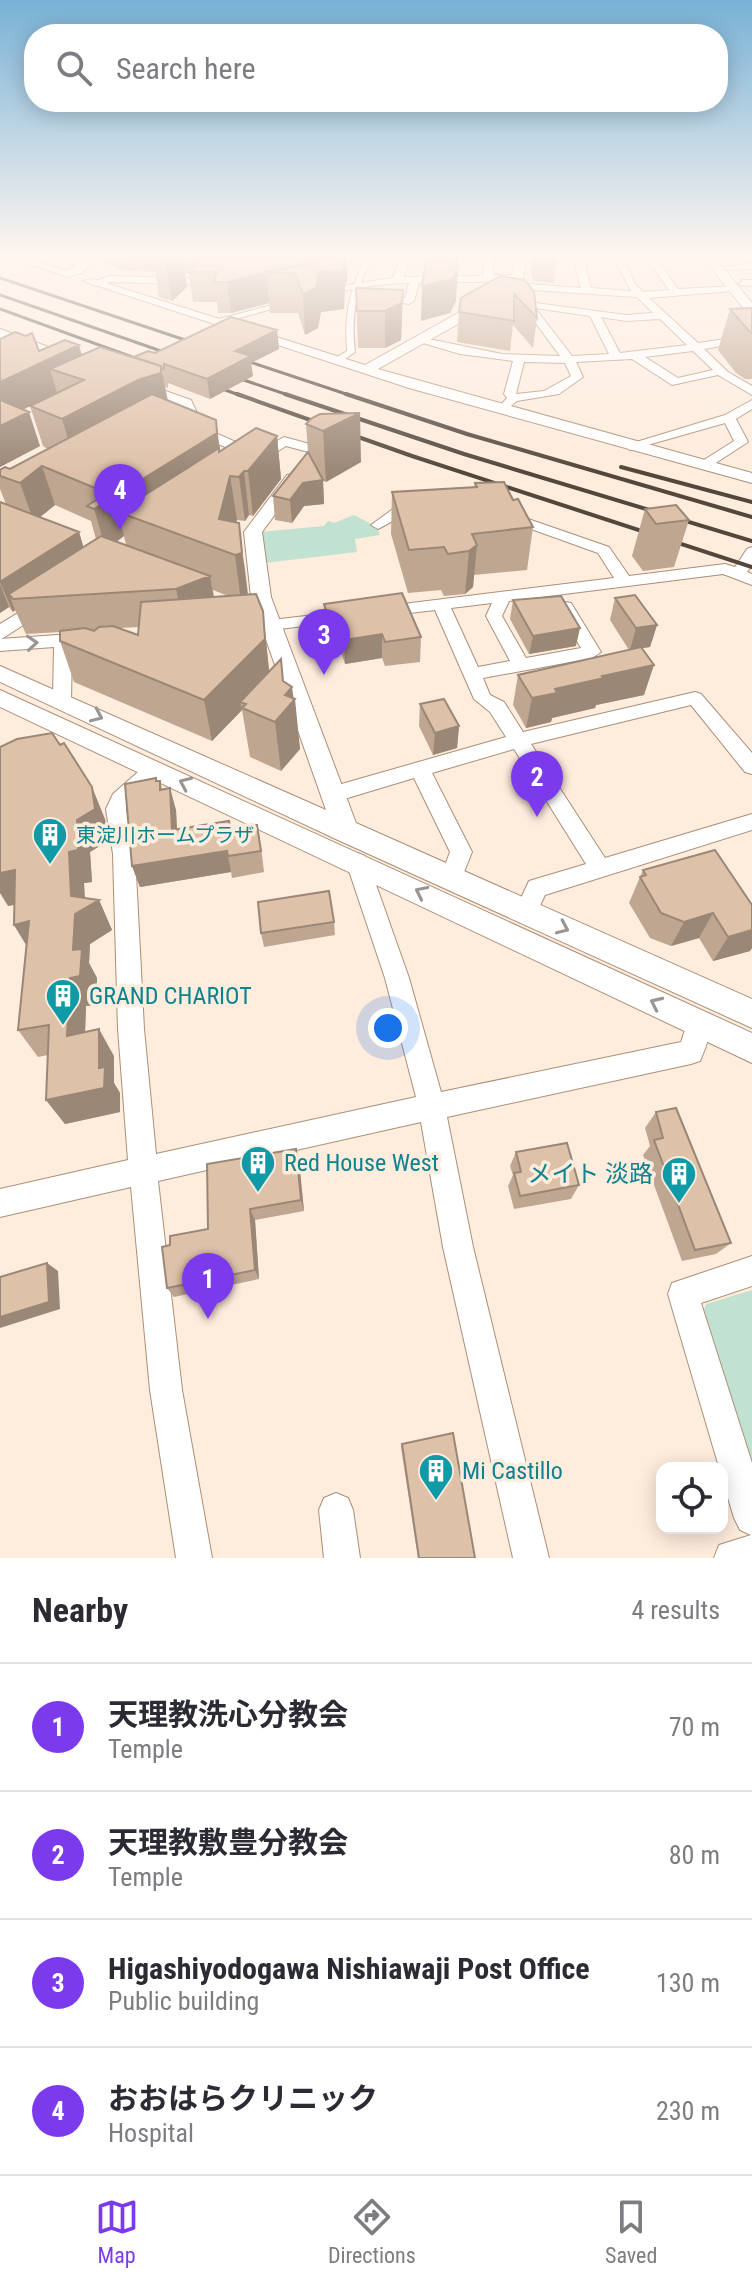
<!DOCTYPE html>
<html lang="en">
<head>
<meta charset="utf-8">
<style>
	:root { --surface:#fff; --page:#f7f7f7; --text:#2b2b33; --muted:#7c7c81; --line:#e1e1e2; --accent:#7c3aed }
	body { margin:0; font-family:"Roboto Condensed","Noto Sans JP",sans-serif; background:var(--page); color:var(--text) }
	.controls { position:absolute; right:24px; bottom:24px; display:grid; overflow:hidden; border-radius:16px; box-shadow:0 4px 20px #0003 }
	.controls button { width:72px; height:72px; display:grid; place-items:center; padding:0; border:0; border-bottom:2px solid var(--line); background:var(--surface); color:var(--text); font:40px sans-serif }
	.you { position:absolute; left:388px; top:1028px; width:28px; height:28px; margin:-20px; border:6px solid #fff; border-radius:50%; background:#1a73e8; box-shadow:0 0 0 12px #1a73e833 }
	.badge { display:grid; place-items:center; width:52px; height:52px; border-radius:50%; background:var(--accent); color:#fff; font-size:26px; font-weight:700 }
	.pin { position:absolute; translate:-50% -66px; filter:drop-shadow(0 2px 4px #0008) }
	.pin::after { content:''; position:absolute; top:42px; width:28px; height:24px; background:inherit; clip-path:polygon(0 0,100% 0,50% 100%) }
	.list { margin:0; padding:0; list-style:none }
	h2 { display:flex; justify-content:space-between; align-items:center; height:104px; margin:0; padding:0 32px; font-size:34px }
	h2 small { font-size:26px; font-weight:400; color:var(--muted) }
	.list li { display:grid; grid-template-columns:52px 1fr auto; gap:24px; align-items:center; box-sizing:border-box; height:128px; padding:0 32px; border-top:2px solid var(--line) }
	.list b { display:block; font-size:30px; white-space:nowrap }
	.list p { margin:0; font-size:26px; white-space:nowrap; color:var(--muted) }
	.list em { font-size:26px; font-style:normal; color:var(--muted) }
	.icon { flex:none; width:44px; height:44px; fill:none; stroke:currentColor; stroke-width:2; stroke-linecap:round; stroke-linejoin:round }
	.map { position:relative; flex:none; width:752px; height:1558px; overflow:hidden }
	.search { position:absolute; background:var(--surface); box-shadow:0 4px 20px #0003; left:24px; right:24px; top:24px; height:88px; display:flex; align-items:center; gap:20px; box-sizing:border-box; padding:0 28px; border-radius:32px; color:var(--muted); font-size:30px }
	.sheet { height:616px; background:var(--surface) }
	nav { display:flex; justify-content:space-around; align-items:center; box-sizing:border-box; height:112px; border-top:2px solid var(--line); background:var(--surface); font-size:22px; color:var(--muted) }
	nav a { display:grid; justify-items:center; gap:4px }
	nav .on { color:var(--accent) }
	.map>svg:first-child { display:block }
	.green { fill:#c1e2d1 }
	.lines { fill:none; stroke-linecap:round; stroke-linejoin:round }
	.pedestrian-casing { stroke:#ab8f78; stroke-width:2 }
	.minor-casing { stroke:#ab8f78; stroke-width:2 }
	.tertiary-casing { stroke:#ab8f78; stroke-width:2 }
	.secondary-casing { stroke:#ab8f78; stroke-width:2 }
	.pedestrian { fill:#fff; fill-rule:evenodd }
	.minor { fill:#fff; fill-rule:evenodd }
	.tertiary { fill:#fff; fill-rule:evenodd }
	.secondary { fill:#fff; fill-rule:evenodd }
	.rail-far1 { stroke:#53473c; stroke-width:3 }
	.rail { stroke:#53473c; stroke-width:4 }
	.wall { fill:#bfa691; fill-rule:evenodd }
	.shaded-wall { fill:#9b8776 }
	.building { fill:#dec1a9; stroke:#9b8776; stroke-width:2 }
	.oneway { stroke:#9a9591 }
	.labels { text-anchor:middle; stroke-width:7; stroke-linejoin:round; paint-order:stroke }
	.culture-label { font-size:20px; fill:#0d838f; stroke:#feecdd; text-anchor:start }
	.near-culture-label { font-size:24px; fill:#0d838f; stroke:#feecdd; text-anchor:start }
</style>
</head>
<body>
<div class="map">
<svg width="752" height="1558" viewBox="0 0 752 1558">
	<rect width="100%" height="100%" fill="#feecdd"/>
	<path class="green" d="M354 515 377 527 380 535 355 539 357 552 264 563 260 532 324 526 328 521 334 523Z
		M752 1290V1472L702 1317 706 1304Z"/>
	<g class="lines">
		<defs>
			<path id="pedestrian" d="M368 254H374C356 286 351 315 355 352L341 362H335V358L347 351C344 314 350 286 368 254Z"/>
			<path id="minor" d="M402 254H412L403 277 483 276 484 254H494L493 275H517L522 278 517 281 419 283 414 301 409 304 371 299 376 296 405 298 409 283C344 284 278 309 216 324L211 321 352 284 393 278Z
				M572 254H582L591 288 631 291 612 254H622L635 284 643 292 669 290 643 254H653L678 289 736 286 732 291 649 298 698 343 752 335V341L704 349 728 372 752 386V395L718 375 672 385 632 359 576 362 583 377 559 394 517 401 505 411 499 407 507 398 504 394 513 361 460 354 413 340 419 337 502 354 560 356 523 306 507 303V299L626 315 653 313 637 297 516 289 511 286 516 283 581 288ZM535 308 590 316 609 354 572 356ZM601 317 626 321 660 319 687 345 620 353ZM693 351 713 370 678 378 645 357ZM524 362 565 363 571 376 544 391 516 394Z
				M752 263V269L727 270 722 267Z
				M110 276 216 279 221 282 216 285 110 282 95 286 90 283Z
				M742 280H752V286L739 285Z
				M752 400V409L736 419 748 442 708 468 696 465 734 441 725 423 630 450 623 446 725 415Z
				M284 437 321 447 323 450 316 454 286 446 266 459H256V453Z
				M417 506 424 510 422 513 402 516 378 529 371 525 393 509Z
				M508 512 609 547 629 576 725 564 735 567 747 549 752 547V565L747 572 752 574V585L723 574 509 601 502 616 526 658 581 648 557 607 565 602 571 603 601 652 592 658 483 678 490 695 504 702 523 732 695 692 701 694 752 753V774L745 772 691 705 531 744 605 858 752 814V830L545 895 534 918 526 921 518 918 515 911 529 881 586 864 514 749 432 773 472 852 460 882 452 885 444 882 441 876 450 852 414 778 331 803 324 801 321 795 324 789 506 737 490 712 474 699 435 610 385 616 379 615 377 611 379 607 614 578 598 553 503 519V513ZM492 603 486 616 510 661 478 667 451 608Z
				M349 611 357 616 355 620 254 632 246 627 254 622Z
				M86 633 92 635 95 639 92 643 72 646 71 701 62 707 53 701 54 647 0 651V639Z
				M154 762 161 764 164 769 161 774 126 809 135 854 144 1029 156 1154 416 1097 385 978 346 862 349 856 357 853 365 856 368 862 409 978 441 1092 681 1042 690 1015 699 1011 708 1015C714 1028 706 1047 700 1061L691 1064 447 1117 473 1247 549 1558H513L443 1247 421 1122 158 1181 182 1390 212 1558H176L150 1390 131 1187 0 1217V1189L128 1160 118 1029 113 854 106 809 113 794 147 764Z
				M752 1256V1286L701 1303 752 1463V1558H714L719 1545 751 1535 740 1530 734 1518 668 1294 672 1283Z
				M336 1493 348 1498 353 1510 360 1558H324L319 1510 324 1498Z"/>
			<path id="tertiary" d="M1 254H18L75 274 65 276Z
				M517 254H529L520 289 378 369 752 473V483L409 388 83 281 93 279 365 365 510 284Z
				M700 254H712L752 303V315L748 314Z
				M0 329 78 358 80 361 68 364 0 338Z
				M137 381 191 400 204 428 268 456 260 461 254 459 194 434 186 425 181 406 132 388 130 385Z
				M293 474 301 479 262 532 271 597 356 823 752 999V1028L338 840 0 682V666L326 810 251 597 244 532 287 475Z
				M46 596 53 598 56 602 53 606 0 640V624Z
				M0 690 752 1033V1063L0 707Z"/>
			<path id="secondary" d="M86 254H99L82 273 65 277V271L74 267Z"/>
		</defs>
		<use href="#pedestrian" class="pedestrian-casing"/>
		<use href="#minor" class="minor-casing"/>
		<use href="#tertiary" class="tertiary-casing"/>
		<use href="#secondary" class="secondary-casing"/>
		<use href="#pedestrian" class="pedestrian"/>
		<use href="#minor" class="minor"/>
		<use href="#tertiary" class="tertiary"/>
		<use href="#secondary" class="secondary"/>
		<path class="rail-far1" d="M0 278 206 347
			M0 295 181 358
			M0 309 154 365
			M232 356 352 396
			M223 373 291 396
			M203 382 242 396"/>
		<path class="rail" d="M237 394 412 456 752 567
			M285 394 464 454 752 541
			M346 394 467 434 752 517
			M621 467 752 502"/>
	</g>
	<path class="wall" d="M103 254H348L347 256V282L345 283 344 309 321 312 318 328 305 335 298 313H270L269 303 231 313H218L217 302H193L189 274H185L187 287 172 301 159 297 155 272 117 270 116 267 105 263Z
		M533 254H558L554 283 533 281 531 270Z
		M500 276 537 318 533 348 513 325 510 351 457 342 459 312Z
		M356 288 403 290 401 340 385 348H358Z
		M752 308V379H745L736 373 718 350 730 309Z
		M277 330 279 349 251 363 253 376 210 399 168 383V388L165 387 168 400 220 451 277 436 281 479 253 516 249 515 245 521 237 520 236 522 245 568 248 594 263 611 269 671 284 681 293 699 300 749 281 771 250 757 242 710 212 741 74 682 60 641V632L26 634 15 610 13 612 9 607 0 613V502L6 504 0 489V470L10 469 48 449 43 446 30 406 57 393 23 409 40 446 0 467V339L39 351 134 357ZM55 505 91 521 96 539 83 547 79 532 40 517ZM124 536 126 545 116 542ZM213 590 228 596 214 597ZM139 627 138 635 120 628Z
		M312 418 361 462 326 482 323 481 324 504 304 506 292 523 275 520 273 496 308 452 306 424Z
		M475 483 513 500 533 527 527 570 474 575 473 587 465 594 444 596 441 590 408 593 391 534 392 492 474 487Z
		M645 509 689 520 674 567 643 571 632 556Z
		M615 598 657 625 650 647 642 648 644 695 596 705 595 708 552 718 551 722 526 728 513 705 518 675 629 650 610 620Z
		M513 600 576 646 529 654 510 619Z
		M324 604 421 637 420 662 385 666 382 658 345 664 340 649 332 650 326 628Z
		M420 704 459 726 457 748 433 755 419 726Z
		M157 781H160L162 789 176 810 177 830H231L261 847 264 872 232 878 231 872 140 887 132 866Z
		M105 819 108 841 90 852 92 882 84 883 85 898 99 900 112 930 90 944 89 963 97 978 96 1005 86 1006 85 1032 114 1056V1083L120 1093V1112L65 1124 46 1100 48 1055 38 1057 18 1030 26 945 14 925V905L8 906Z
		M643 870 752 905V948L750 951 713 961 699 938 671 946 650 938 629 903Z
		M334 922 335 935 264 947 261 933Z
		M656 1112 731 1243 716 1254 682 1261 643 1155 650 1146 645 1128Z
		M516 1152 579 1185 571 1199 514 1209 508 1186 513 1175 510 1166Z
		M299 1161 304 1211 255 1220 259 1279 174 1297 167 1288 170 1245 208 1229Z
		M402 1444 475 1558H418L401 1447Z"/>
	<path class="shaded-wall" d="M175 254H182L187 287 172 301 165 262Z
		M195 254H215V257L201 272H197Z
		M339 254H348L347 256V282L345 283 344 309 321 312 318 328 305 335 303 294 295 273H267L269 303 231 313 227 282 317 260 319 272 339 270Z
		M458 268 456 301 450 313 421 321 422 286Z
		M403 290 401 340 385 348V311Z
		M277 330 279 349 251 363 253 376 210 399 207 379 235 351Z
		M79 345 88 377 50 369 57 393 0 421V382Z
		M161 366 168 404 74 459 62 419Z
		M29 412 40 446 0 467V426Z
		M360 413 361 462 326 482 323 431Z
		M216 420 221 458 230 476 237 520 228 553 118 512 124 536 106 549 94 509Z
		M277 436 281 479 253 516 248 471Z
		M42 466 55 505 34 522 20 483Z
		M244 471 249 515 245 521 239 477Z
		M323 480 324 504 304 506 292 523 290 500 303 483Z
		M239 523 248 598 241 601 235 555Z
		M79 532 88 562 9 594 15 610 13 612 0 582Z
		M477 545 473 587 465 594 469 551Z
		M210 576 216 611 184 624 176 589Z
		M0 584 9 607 0 613Z
		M263 611 270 680 240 702 242 710 212 741 204 700Z
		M339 624 340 649 332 650 331 626Z
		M657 625 650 647 630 650 636 628Z
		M580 628 576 646 529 654 533 636Z
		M382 634V658L345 664 344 640Z
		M654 665 644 695 596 705 595 708 552 718 551 722 526 728 532 698 555 689 602 676Z
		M292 687 294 701 295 699 300 749 281 771 275 722 285 695Z
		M459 726 457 748 433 755 435 733Z
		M92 787 105 819 108 841 90 852 92 882 84 883 85 907 99 900 112 930 90 944 89 963 97 978 96 1005 86 1006 84 1062 67 1036 70 978 73 950 69 852 77 820Z
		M170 788 176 810 178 852 172 830Z
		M227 851 231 872 140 887 132 866Z
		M15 870 32 901 8 906 0 893V873Z
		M713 913 699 938 671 946 684 922Z
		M29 921 32 954 14 925Z
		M752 930V948L750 951 713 961 728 937Z
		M99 1029 114 1056V1083L120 1093V1112L65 1124 46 1100 99 1068Z
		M296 1149 299 1161 304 1211 301 1200Z
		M250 1209 255 1220 259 1279 255 1270Z
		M47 1263 58 1271 60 1309 0 1328V1317Z"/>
	<path class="building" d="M163 254H175L165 262 152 258Z
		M427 254H457L458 268 452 279 422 286Z
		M345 255 343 270 319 272 316 288 303 294 295 273H267Z
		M202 258 317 260 227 282H214L217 272H188Z
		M500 276 525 280 534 292 537 318 514 294V321L459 312 461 298Z
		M356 288 403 290 402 303 385 311H357Z
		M752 308V333L749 331 730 309Z
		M231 317 277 330 235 351 251 356 207 379 164 364V369L161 368V366L134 357 148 351 155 353Z
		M15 332 26 336 32 333 39 351 65 340 79 345 0 382V339Z
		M100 347 161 366V373L138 380 62 419 30 406 84 380 50 369Z
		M152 394 216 420 217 433 94 509 87 506 107 493 42 466 20 483 0 476V470L5 467 10 469Z
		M0 400 29 412 0 426Z
		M360 413 323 431 306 424 312 418 320 414Z
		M256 428 277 436 248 471H244L239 477 230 476 219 519 239 523 242 553 235 555 118 512 219 448V452Z
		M308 452 323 480 303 483 290 500 273 496Z
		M504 482 513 500 518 499 533 527 472 534 477 545 469 551 448 554 444 547 409 550 392 492 477 487 475 483Z
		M0 502 79 532 0 582Z
		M676 505 689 520 656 524 645 509Z
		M101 536 210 576 176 589 13 599 9 594Z
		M402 593 421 637 385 642 382 634 344 640 339 624 331 626 324 604Z
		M256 594 263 611 265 639 204 700 60 641V631L85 628 94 631 99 627 113 626 138 635 141 602Z
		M635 595 657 625 636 628 615 598Z
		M561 596 580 628 533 636 513 600Z
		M641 647 654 665 602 676 604 678 555 689 557 693 532 698 518 675Z
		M281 659 283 681 292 687 285 695 295 699 275 722 242 708 246 704 240 702Z
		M444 699 459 726 435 733 420 704Z
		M52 733 60 745 64 743 92 787 95 809 77 820 78 850 69 852 71 896 99 900 75 914 73 950 82 949 80 976 70 978 67 1036 99 1029V1068L105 1067 104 1088 46 1100 49 1025 18 1030 29 921 14 925 15 870 0 873V747L17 739Z
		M156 778V781H160V790L170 788 172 830 229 821 231 830 257 825 261 851 228 856 227 851 132 866 125 784Z
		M715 850 752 905V930L728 937 713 913 684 922 661 913 640 877 646 875 643 870Z
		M329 891 334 922 261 933 258 902Z
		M676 1108 731 1243 695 1250 654 1140 663 1138 656 1112Z
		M567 1143 579 1185 520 1196 514 1173 521 1172 516 1152Z
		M296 1149 301 1200 250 1209 255 1270 167 1288 162 1247 170 1245V1236L208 1229 207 1164Z
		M47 1263 49 1302 0 1317V1277Z
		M453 1433 475 1558H419L402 1444Z"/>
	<defs><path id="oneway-chevron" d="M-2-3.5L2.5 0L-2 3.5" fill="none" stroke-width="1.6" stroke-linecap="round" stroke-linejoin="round" transform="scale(2)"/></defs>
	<g class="oneway">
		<use href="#oneway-chevron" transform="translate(32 643) rotate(-4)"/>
		<use href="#oneway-chevron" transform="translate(97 716) rotate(24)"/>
		<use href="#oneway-chevron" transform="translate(185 783) rotate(-156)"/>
		<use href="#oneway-chevron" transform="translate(421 892) rotate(-154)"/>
		<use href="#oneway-chevron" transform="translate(563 928) rotate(24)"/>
		<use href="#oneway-chevron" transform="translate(656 1003) rotate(-155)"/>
	</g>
	<linearGradient id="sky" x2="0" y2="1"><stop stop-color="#78b1d5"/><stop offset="0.54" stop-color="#fff6f0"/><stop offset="1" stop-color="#fff6f0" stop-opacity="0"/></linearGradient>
	<rect width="752" height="472" fill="url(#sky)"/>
	<defs>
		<symbol id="building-pin" viewBox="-11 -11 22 30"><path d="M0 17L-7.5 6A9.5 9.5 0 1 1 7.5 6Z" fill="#0f9aa8" stroke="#feecdd"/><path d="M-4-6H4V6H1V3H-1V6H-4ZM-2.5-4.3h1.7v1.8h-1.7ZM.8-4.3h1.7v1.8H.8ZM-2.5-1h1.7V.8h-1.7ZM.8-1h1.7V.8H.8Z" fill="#fff"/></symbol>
	</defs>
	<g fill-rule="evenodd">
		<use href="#building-pin" x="30" y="815" width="40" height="54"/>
		<use href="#building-pin" x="43" y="976" width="40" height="54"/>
		<use href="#building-pin" x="238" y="1143" width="40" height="54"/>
		<use href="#building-pin" x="659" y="1154" width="40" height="54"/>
		<use href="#building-pin" x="416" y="1451" width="40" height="54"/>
	</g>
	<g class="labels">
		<g class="culture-label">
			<text x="76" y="842">東淀川ホームプラザ</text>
		</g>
		<g class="near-culture-label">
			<text x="89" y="1004">GRAND CHARIOT</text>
			<text x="284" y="1171">Red House West</text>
			<text x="653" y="1182" text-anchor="end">メイト 淡路</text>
			<text x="462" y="1479">Mi Castillo</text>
		</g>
	</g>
</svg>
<div class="controls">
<button><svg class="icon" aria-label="locate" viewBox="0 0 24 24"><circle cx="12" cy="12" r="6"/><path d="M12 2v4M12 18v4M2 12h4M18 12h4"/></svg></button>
</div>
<div class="you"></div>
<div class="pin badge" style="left:208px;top:1319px">1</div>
<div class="pin badge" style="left:537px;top:817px">2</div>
<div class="pin badge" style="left:324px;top:675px">3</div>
<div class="pin badge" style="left:120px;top:530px">4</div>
<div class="search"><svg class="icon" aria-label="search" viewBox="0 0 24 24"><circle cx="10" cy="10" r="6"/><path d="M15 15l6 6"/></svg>Search here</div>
</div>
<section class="sheet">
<h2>Nearby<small>4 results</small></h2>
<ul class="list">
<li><span class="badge">1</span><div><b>天理教洗心分教会</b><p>Temple</p></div><em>70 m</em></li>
<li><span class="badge">2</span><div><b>天理教敷豊分教会</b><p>Temple</p></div><em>80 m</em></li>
<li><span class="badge">3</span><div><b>Higashiyodogawa Nishiawaji Post Office</b><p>Public building</p></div><em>130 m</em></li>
<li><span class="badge">4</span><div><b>おおはらクリニック</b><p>Hospital</p></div><em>230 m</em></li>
</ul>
</section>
<nav>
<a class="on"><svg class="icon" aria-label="map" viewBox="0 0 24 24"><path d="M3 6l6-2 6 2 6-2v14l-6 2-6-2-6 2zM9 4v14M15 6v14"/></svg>Map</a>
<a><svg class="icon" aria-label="directions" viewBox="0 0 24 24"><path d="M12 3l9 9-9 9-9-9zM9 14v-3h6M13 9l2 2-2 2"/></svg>Directions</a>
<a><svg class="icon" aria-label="saved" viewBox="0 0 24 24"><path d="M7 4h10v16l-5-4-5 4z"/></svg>Saved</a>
</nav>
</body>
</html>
